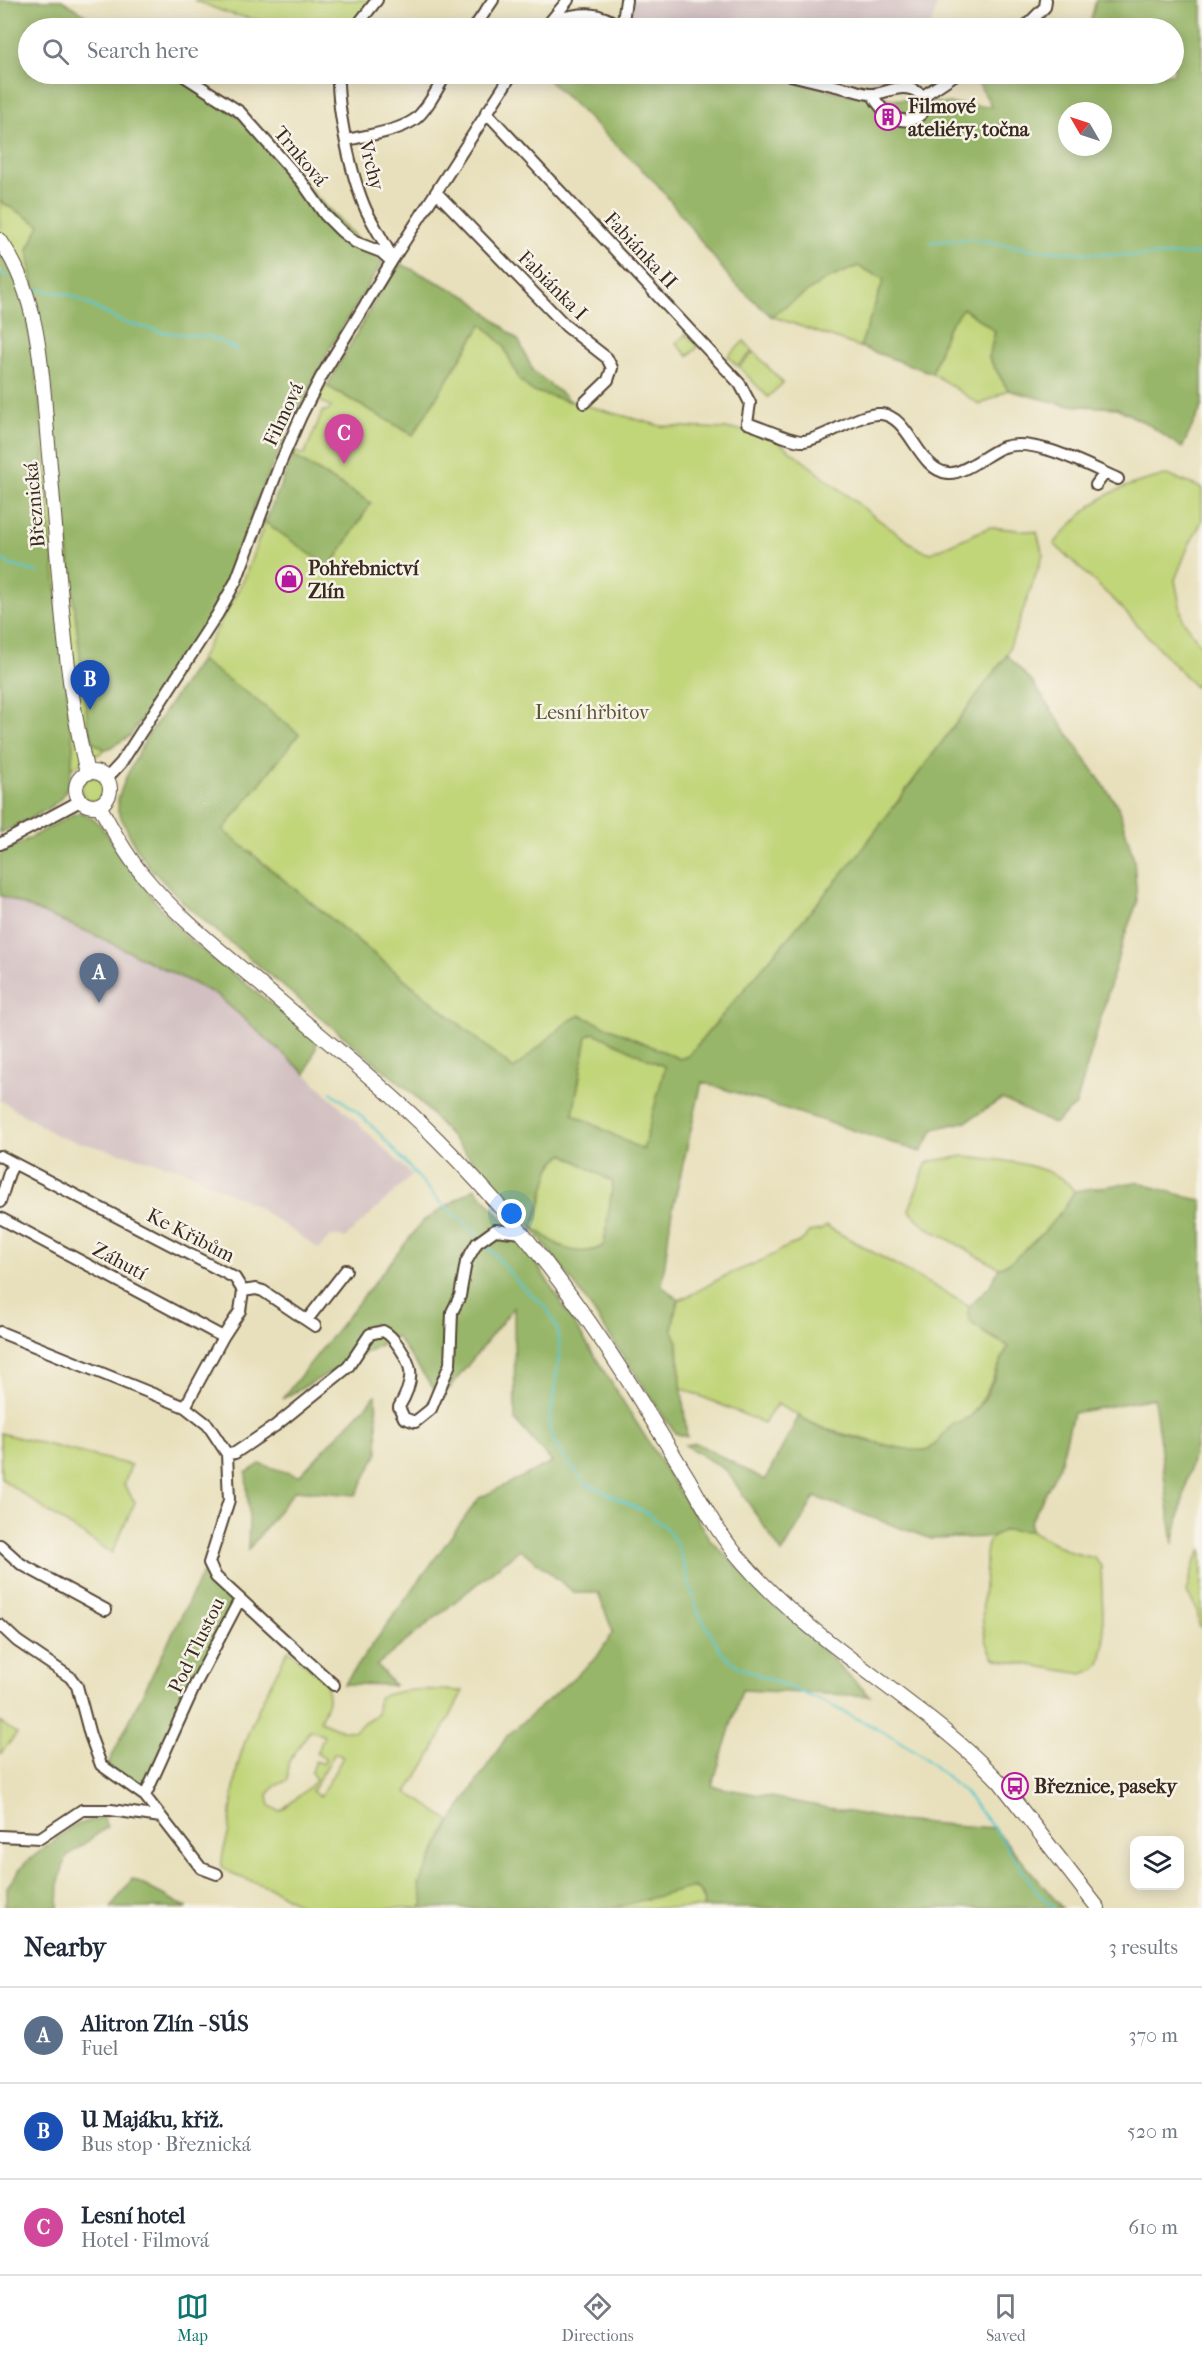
<!DOCTYPE html>
<html lang="en">
<head>
<meta charset="utf-8">
<style>
	:root { --surface:#fff; --page:#f2f2f3; --text:#1f2937; --muted:#747a83; --line:#e0e1e3; --accent:#0f766e }
	body { margin:0; font-family:"IM FELL French Canon",serif; background:var(--page); color:var(--text) }
	.controls { position:absolute; right:18px; bottom:18px; display:grid; overflow:hidden; border-radius:12px; box-shadow:0 3px 15px #0003 }
	.controls button { width:54px; height:54px; display:grid; place-items:center; padding:0; border:0; border-bottom:2px solid var(--line); background:var(--surface); color:var(--text); font:30px sans-serif }
	.compass { position:absolute; left:1058px; top:102px; width:54px; height:54px; border-radius:50%; background:var(--surface); box-shadow:0 3px 15px #0003; rotate:309deg }
	.you { position:absolute; left:512px; top:1214px; width:21px; height:21px; margin:-15px; border:4px solid #fff; border-radius:50%; background:#1a73e8; box-shadow:0 0 0 9px #1a73e833 }
	.badge { display:grid; place-items:center; width:39px; height:39px; border-radius:50%; background:var(--accent); color:#fff; font-size:20px; font-weight:700 }
	.pin { position:absolute; translate:-50% -50px; filter:drop-shadow(0 2px 3px #0008) }
	.pin::after { content:''; position:absolute; top:32px; width:21px; height:18px; background:inherit; clip-path:polygon(0 0,100% 0,50% 100%) }
	.list { margin:0; padding:0; list-style:none }
	h2 { display:flex; justify-content:space-between; align-items:center; height:78px; margin:0; padding:0 24px; font-size:26px }
	h2 small { font-size:20px; font-weight:400; color:var(--muted) }
	.list li { display:grid; grid-template-columns:39px 1fr auto; gap:18px; align-items:center; box-sizing:border-box; height:96px; padding:0 24px; border-top:2px solid var(--line) }
	.list b { display:block; font-size:22px; white-space:nowrap }
	.list p { margin:0; font-size:20px; white-space:nowrap; color:var(--muted) }
	.list em { font-size:20px; font-style:normal; color:var(--muted) }
	.icon { flex:none; width:33px; height:33px; fill:none; stroke:currentColor; stroke-width:2; stroke-linecap:round; stroke-linejoin:round }
	.map { position:relative; flex:none; width:1202px; height:1908px; overflow:hidden }
	.search { position:absolute; background:var(--surface); box-shadow:0 3px 15px #0003; left:18px; right:18px; top:18px; height:66px; display:flex; align-items:center; gap:15px; box-sizing:border-box; padding:0 21px; border-radius:33px; color:var(--muted); font-size:22px }
	.sheet { height:366px; background:var(--surface) }
	nav { display:flex; justify-content:space-around; align-items:center; box-sizing:border-box; height:84px; border-top:2px solid var(--line); background:var(--surface); font-size:16px; color:var(--muted) }
	nav a { display:grid; justify-items:center; gap:3px }
	nav .on { color:var(--accent) }
	.map>svg:first-child { display:block }
	.industrial { fill:#d2bfc1 }
	.green { fill:#c1d579; stroke:#7e804c; stroke-width:1.5; fill-rule:evenodd }
	.forest { fill:#98b669; stroke:#6a7044; stroke-width:1.5; fill-rule:evenodd }
	.lines { fill:none; stroke-linecap:round; stroke-linejoin:round }
	.stream { stroke:#5ac8cf; stroke-width:2 }
	.minor-casing { stroke:#554536; stroke-width:14 }
	.major-casing { stroke:#554536; stroke-width:16 }
	.minor { stroke:#fff; stroke-width:10 }
	.major { stroke:#fff; stroke-width:14 }
	.labels { text-anchor:middle; stroke-width:5; stroke-linejoin:round; paint-order:stroke }
	.poi-label { font-size:20px; font-weight:bold; fill:#3b2a1e; stroke:#f7f3e8; text-anchor:start }
	.street-label { font-size:20px; fill:#3b2a1e; stroke:#f7f3e8 }
	.park-label { font-size:20px; fill:#5c5535; stroke:#f7f3e8 }
</style>
</head>
<body>
<div class="map">
<svg width="1202" height="1908" viewBox="0 0 1202 1908">
	<rect width="100%" height="100%" fill="#f7f3e8"/>
	<filter id="ink" filterUnits="userSpaceOnUse"><feTurbulence type="fractalNoise" baseFrequency=".0167" numOctaves="2"/><feDisplacementMap in="SourceGraphic" scale="12" xChannelSelector="R" yChannelSelector="G"/><feConvolveMatrix kernelMatrix="1 2 1 2 8 2 1 2 1" color-interpolation-filters="sRGB"/></filter>
	<filter id="wash" filterUnits="userSpaceOnUse"><feTurbulence type="fractalNoise" baseFrequency=".008" numOctaves="4" result="noise"/><feDisplacementMap in="SourceGraphic" scale="24" xChannelSelector="R" yChannelSelector="G"/><feGaussianBlur stdDeviation="1.35" result="paint"/><feColorMatrix in="noise" values="0 0 0 0 0 0 0 0 0 0 0 0 0 0 0 0 0 1.4 0 .05"/><feComposite in="paint" operator="in"/></filter>
	<g filter="url(#wash)">
		<rect width="100%" height="100%" fill="#e8e0bc"/>
		<path class="industrial" d="M630 0H938L931 28H653L624 21Z
			M826 74H919L916 83 840 77 836 79 834 76Z
			M0 895 95 935 217 995 306 1074 412 1175 345 1238 330 1236 319 1249 256 1206 182 1169 59 1137 0 1100Z"/>
		<path class="green" d="M194 0H372L350 28H293L227 13Z
			M0 201 41 225 28 249 59 471 88 724 94 743 106 750 71 769 73 745 0 250Z
			M858 266 884 279 860 347 771 316 825 280Z
			M962 308 995 331 989 358 1008 390 980 405 932 373 947 329Z
			M482 324 503 345 519 379 532 391 661 426 745 430 770 435 875 517 919 549 931 553 990 527 1037 532 1043 555 1007 655 857 856 688 1056 680 1059 580 1015 567 1022 515 1070 223 830 299 734 251 696 200 660 244 579 265 522 330 568 371 503 293 456V451L304 455 323 411 329 410 331 407 320 401 318 395 327 386 413 435Z
			M686 334 698 347 688 356 676 343Z
			M744 341 753 351 737 366 728 356Z
			M754 352 783 383 768 397 739 367Z
			M1167 475 1202 488V521L1188 547 1175 580 1183 621C1192 627 1192 639 1202 645V686L1196 685 1195 687 1116 602 1054 544C1093 499 1109 488 1167 475Z
			M81 789a12 12 0 1 1 24 0a12 12 0 1 1-24 0Z
			M594 1032 666 1067 643 1150 573 1114 587 1035Z
			M564 1154 613 1182 604 1244C599 1249 595 1250 588 1251 565 1254 551 1240 533 1227 535 1221 538 1215 540 1209 546 1189 544 1167 564 1154Z
			M965 1156C995 1159 1058 1164 1074 1191 1060 1221 1029 1254 999 1268L923 1225 909 1210 926 1164 931 1161Z
			M826 1226 968 1305 983 1333 1008 1346 985 1395 971 1416 954 1424 939 1442 927 1450 916 1451 887 1445 821 1428 777 1404 764 1423 681 1388 678 1342 672 1329 676 1307 679 1300C695 1294 709 1284 725 1276 745 1267 765 1261 783 1249 795 1241 800 1247 809 1232L821 1230Z
			M0 1433 131 1465 124 1485 135 1502 112 1553 54 1516 1 1478Z
			M1014 1529 1031 1531 1070 1552 1094 1558 1101 1566 1104 1646 1101 1662 1095 1669 1083 1674 1001 1660 994 1658C977 1630 983 1598 986 1567 986 1558 985 1543 993 1536 999 1531 1006 1530 1014 1529Z
			M1202 1549V1628L1199 1626 1197 1609 1186 1592 1194 1564Z
			M288 1650 327 1682 328 1701 320 1721 342 1730 355 1731 364 1722 377 1714 378 1698C404 1686 435 1690 463 1691L428 1760 407 1792 450 1821 419 1884 425 1904 419 1908H305L273 1889 234 1875 222 1866C221 1853 227 1842 229 1830 232 1808 233 1787 238 1765 248 1724 269 1687 288 1650ZM310 1730 324 1736 317 1754 326 1759 323 1764 315 1761 311 1772 316 1780C314 1784 283 1810 279 1811L270 1806 268 1795 275 1786 288 1780V1763ZM335 1753 343 1757 320 1797 312 1791Z
			M0 1722 17 1734 0 1754Z
			M686 1887 698 1889 704 1903 703 1908H613Z"/>
		<path class="forest" d="M0 0H62L105 28H28V74H174L236 115 382 263 331 346 288 431 255 505 231 576 208 620 130 736 106 750 94 743 88 724 59 471 28 249 40 225 0 201Z
			M1096 0H1202V406L1182 448 1149 425 1117 408 1065 405 1008 390 989 358 995 331 963 308 947 329 932 373 860 347 884 279 858 266 825 280 771 316 732 281 657 184 542 74H759L856 96 992 107 973 74H1174V28H1089ZM1067 111H1103V147H1067Z
			M0 250 19 285 27 316 39 396 51 540 73 745C72 760 72 781 63 795 55 809 16 825 0 833Z
			M397 262 470 298 519 341 533 371 572 402 532 391 519 379 503 345 482 324 413 435 327 386Z
			M293 456 371 503 330 568 265 522Z
			M1007 655 1032 682 1118 806 1134 859 1137 903 1123 940 1076 1105 1054 1124 1002 1099 967 1121 934 1129 921 1152 702 1082 671 1216 662 1286 679 1300 676 1307 672 1329 678 1342V1356L687 1437 675 1433 581 1293 527 1221 414 1095 189 908 150 868 134 844 118 811V799L126 777 147 737 200 660 251 696 299 734 223 830 514 1069 567 1022 580 1015 680 1059 688 1056 857 856ZM594 1033 665 1067 643 1150 573 1114 587 1036ZM564 1154 613 1182 604 1244C600 1249 595 1250 588 1251 565 1254 550 1240 533 1227L550 1170 553 1163Z
			M81 812 92 818 100 825 155 901 185 936 316 1039V1047L306 1074 217 995 95 935 0 895V854L74 814Z
			M1136 1182 1202 1201V1416L1173 1544 1154 1398 1073 1413 1060 1465 1030 1523 1031 1531 1004 1530 991 1537 931 1539 815 1497 782 1553 727 1471 685 1445 696 1443 765 1480 799 1416C806 1420 813 1424 820 1427 835 1434 914 1455 928 1449 939 1445 942 1434 950 1427 956 1421 965 1421 971 1416 987 1402 998 1366 1008 1346L972 1324 968 1316 969 1306 989 1287 999 1268 1012 1261 1044 1232 1069 1202 1074 1191Z
			M475 1188 523 1242 710 1540 870 1696 742 1690 712 1786 898 1821 994 1828 1062 1908H703C705 1901 701 1889 694 1887L613 1908H419L424 1904 419 1884 455 1815 507 1736 597 1657 613 1632 598 1593H575L520 1549 377 1665 394 1685 344 1684 479 1498 552 1462 515 1420 514 1307 441 1399 396 1336 282 1399 423 1221Z
			M376 1395 378 1453 356 1495 295 1490 248 1550 249 1518 246 1473 260 1464 299 1476Z
			M202 1574 214 1579 234 1603 193 1681 143 1788 107 1766Z
			M103 1817 107 1827 66 1857 59 1882 58 1908H3L7 1899V1887L25 1863 73 1826Z
			M132 1879 188 1908H111Z"/>
		<g class="lines">
			<path class="stream" d="M931 242 972 239 1036 250 1138 256 1202 254
				M0 272 7 276
				M36 289 71 295 122 322 162 332 211 337 237 350
				M0 558 10 565 37 572
				M331 1092 357 1112 379 1133 440 1202 479 1235
				M484 1242 521 1286 546 1307 557 1328 560 1349 549 1427 556 1446 584 1482 647 1513 664 1526 677 1543 698 1612 722 1653 739 1667 822 1701 888 1734 920 1754 966 1794 999 1835 1038 1893 1054 1908"/>
		</g>
	</g>
	<g filter="url(#ink)">
		<g class="lines">
			<defs>
				<path id="minor" d="M552 20C580 13 598 9 622 28
					M355 28 377 0
					M474 28 493 0
					M545 28 568 0
					M622 28 626 0
					M1024 28 1045 7 1046 0
					M181 74 240 112 302 182 325 215 341 231 355 242 381 252 391 261
					M338 74C337 110 351 176 366 210 374 226 384 242 393 259
					M786 74C806 79 827 84 848 89 855 90 863 94 871 94 887 94 902 81 919 93 942 109 899 145 872 94
					M923 96 956 74
					M486 112 740 384 750 403 747 423C761 427 791 442 804 441 827 438 859 412 881 414 910 416 918 470 948 473 962 475 987 454 1001 448 1033 435 1088 466 1118 479
					M347 140C368 135 396 132 414 120 426 112 439 86 446 74
					M437 193 566 326 607 358 612 368 608 380 584 403
					M1096 485 1105 473
					M107 778 121 763 217 615 236 581 280 464 301 416 321 377 393 259 512 74
					M0 844 80 801
					M0 1156 235 1278 243 1291 240 1311 223 1337 185 1407
					M0 1202 9 1173 14 1163
					M0 1218 223 1337
					M243 1291 256 1289 263 1291 315 1326
					M307 1320 346 1270
					M0 1332 185 1407 208 1425 227 1454 229 1500 209 1563 216 1577 240 1599 196 1683 145 1796
					M227 1454 235 1453 275 1426 348 1367 370 1334 383 1331C394 1336 408 1358 410 1370 412 1383 405 1397 399 1407L404 1418 415 1422 431 1409 450 1364 452 1312 460 1296 466 1262 477 1243 495 1230 522 1233
					M0 1545 21 1564 106 1610
					M240 1599 334 1685
					M0 1625 17 1641 70 1677 77 1686 90 1735 101 1765 145 1796 201 1868 217 1874
					M0 1836 40 1838 82 1810H111L161 1817"/>
				<path id="major" d="M0 240C43 302 42 383 49 455 59 561 62 669 87 773
					M76 789a17 17 0 1 1 34 0a17 17 0 1 1-34 0Z
					M99 805C112 829 125 853 142 874 176 916 219 949 260 984 319 1035 382 1084 437 1139 511 1213 574 1295 629 1382 649 1415 669 1447 689 1480 703 1505 717 1531 736 1554 811 1645 919 1697 1000 1782L1098 1908"/>
			</defs>
			<use href="#minor" class="minor-casing"/>
			<use href="#major" class="major-casing"/>
			<use href="#minor" class="minor"/>
			<use href="#major" class="major"/>
		</g>
	</g>
	<defs>
		<symbol id="building-ring" viewBox="-11 -11 22 22"><circle r="9.5" fill="#f7f3e8" stroke="#b5179e" stroke-width="1.5"/><path d="M-4-6H4V6H1V3H-1V6H-4ZM-2.5-4.3h1.7v1.8h-1.7ZM.8-4.3h1.7v1.8H.8ZM-2.5-1h1.7V.8h-1.7ZM.8-1h1.7V.8H.8Z" fill="#b5179e"/></symbol>
		<symbol id="shop-ring" viewBox="-11 -11 22 22"><circle r="9.5" fill="#f7f3e8" stroke="#b5179e" stroke-width="1.5"/><path d="M-5-2.5h2.3a2.7 3.5 0 0 1 5.4 0H5L5.5 6h-11ZM-1.5-2.5h3a1.5 2.3 0 0 0-3 0Z" fill="#b5179e"/></symbol>
		<symbol id="bus-ring" viewBox="-11 -11 22 22"><circle r="9.5" fill="#f7f3e8" stroke="#b5179e" stroke-width="1.5"/><path d="M-5-6H5V4H4V6H2V4H-2V6H-4V4H-5ZM-3.5-4V0h7V-4ZM-3.5 1.2v1.5H-2V1.2ZM2 1.2v1.5H3.5V1.2Z" fill="#b5179e"/></symbol>
	</defs>
	<g fill-rule="evenodd">
		<use href="#building-ring" x="873" y="102" width="30" height="30"/>
		<use href="#shop-ring" x="274" y="564" width="30" height="30"/>
		<use href="#bus-ring" x="1000" y="1771" width="30" height="30"/>
	</g>
	<g class="labels">
		<g class="poi-label">
			<text x="908" y="113">Filmové<tspan x="908" dy="23">ateliéry, točna</tspan></text>
			<text x="308" y="575">Pohřebnictví<tspan x="308" dy="23">Zlín</tspan></text>
			<text x="1034" y="1793">Březnice, paseky</text>
		</g>
		<g class="street-label">
			<text transform="translate(301 156) rotate(50)" y="7">Trnková</text>
			<text transform="translate(372 165) rotate(75)" y="7">Vrchy</text>
			<text transform="translate(641 250) rotate(47)" y="7">Fabiánka II</text>
			<text transform="translate(553 285) rotate(45)" y="7">Fabiánka I</text>
			<text transform="translate(283 414) rotate(-65)" y="7">Filmová</text>
			<text transform="translate(34 505) rotate(-95)" y="7">Březnická</text>
			<text transform="translate(191 1235) rotate(27)" y="7">Ke Křibům</text>
			<text transform="translate(120 1261) rotate(28)" y="7">Záhutí</text>
			<text transform="translate(196 1645) rotate(-64)" y="7">Pod Tlustou</text>
		</g>
		<g class="park-label">
			<text x="592" y="719">Lesní hřbitov</text>
		</g>
	</g>
</svg>
<div class="controls">
<button><svg class="icon" aria-label="layers" viewBox="0 0 24 24"><path d="M12 4l9 5-9 5-9-5zM3 14l9 5 9-5"/></svg></button>
</div>
<svg class="compass" viewBox="-18 -18 36 36"><path d="M0-13l5 13h-10z" fill="#e53935"/><path d="M0 13l5-13h-10z" fill="#747a83"/></svg>
<div class="you"></div>
<div class="pin badge" style="left:99px;top:1003px;background:#5c6f8a">A</div>
<div class="pin badge" style="left:90px;top:710px;background:#1a4fb4">B</div>
<div class="pin badge" style="left:344px;top:464px;background:#d1479c">C</div>
<div class="search"><svg class="icon" aria-label="search" viewBox="0 0 24 24"><circle cx="10" cy="10" r="6"/><path d="M15 15l6 6"/></svg>Search here</div>
</div>
<section class="sheet">
<h2>Nearby<small>3 results</small></h2>
<ul class="list">
<li><span class="badge" style="background:#5c6f8a">A</span><div><b>Alitron Zlín - SÚS</b><p>Fuel</p></div><em>370 m</em></li>
<li><span class="badge" style="background:#1a4fb4">B</span><div><b>U Majáku, křiž.</b><p>Bus stop · Březnická</p></div><em>520 m</em></li>
<li><span class="badge" style="background:#d1479c">C</span><div><b>Lesní hotel</b><p>Hotel · Filmová</p></div><em>610 m</em></li>
</ul>
</section>
<nav>
<a class="on"><svg class="icon" aria-label="map" viewBox="0 0 24 24"><path d="M3 6l6-2 6 2 6-2v14l-6 2-6-2-6 2zM9 4v14M15 6v14"/></svg>Map</a>
<a><svg class="icon" aria-label="directions" viewBox="0 0 24 24"><path d="M12 3l9 9-9 9-9-9zM9 14v-3h6M13 9l2 2-2 2"/></svg>Directions</a>
<a><svg class="icon" aria-label="saved" viewBox="0 0 24 24"><path d="M7 4h10v16l-5-4-5 4z"/></svg>Saved</a>
</nav>
</body>
</html>
